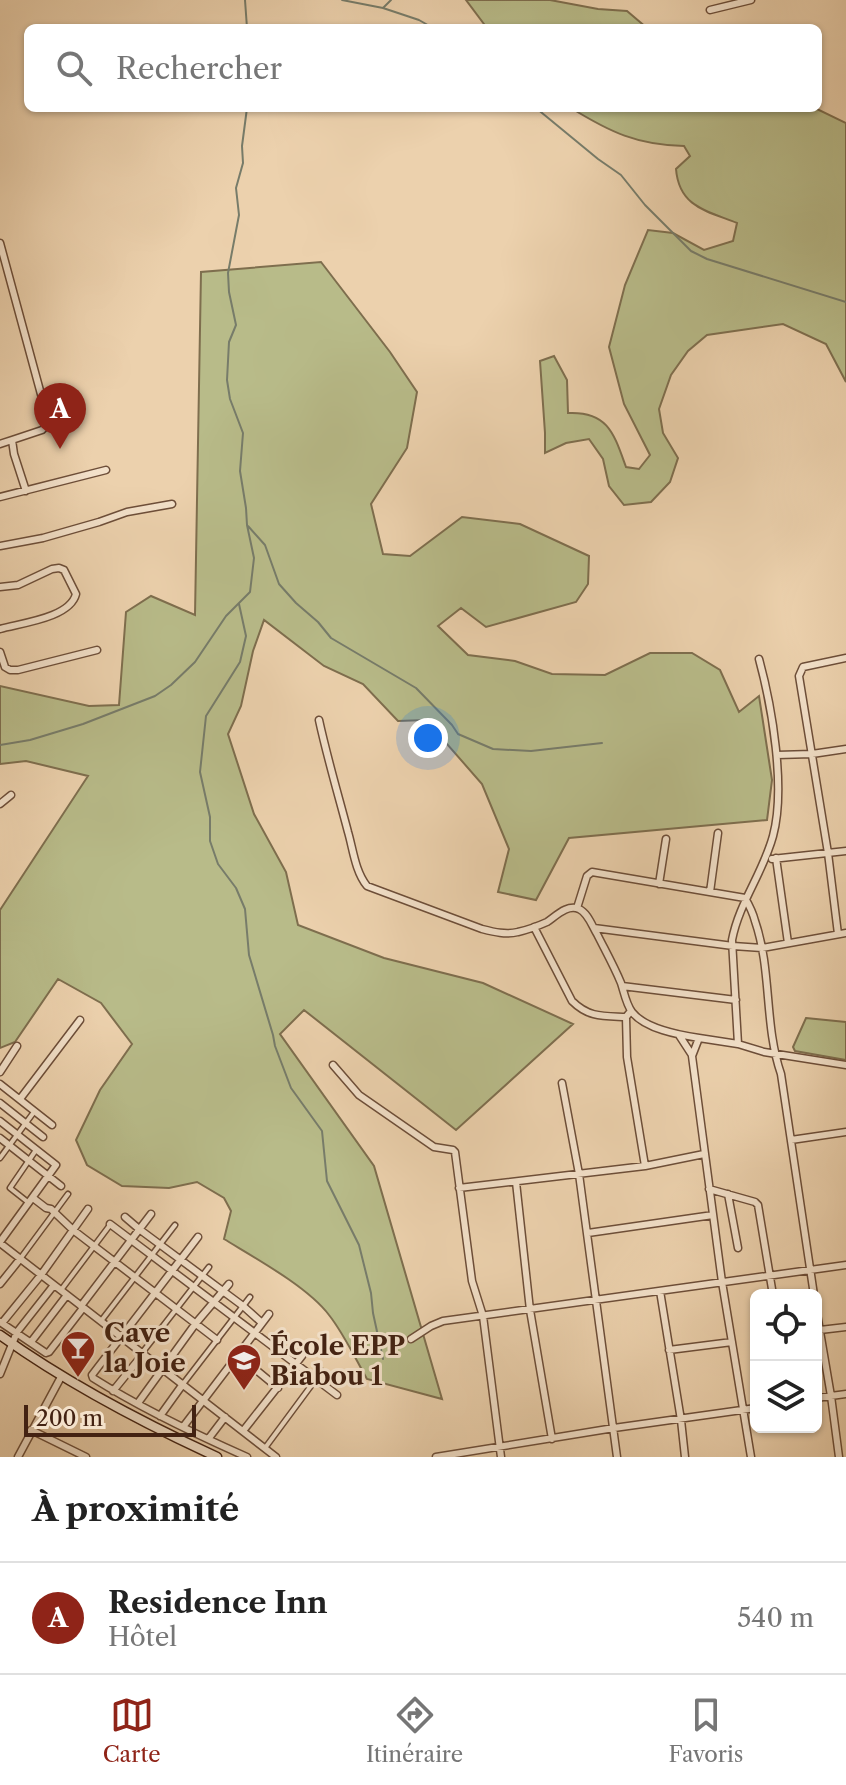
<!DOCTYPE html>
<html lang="fr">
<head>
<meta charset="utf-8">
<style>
	:root { --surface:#fff; --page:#f6f6f6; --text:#222; --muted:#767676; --line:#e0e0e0; --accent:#8f2418 }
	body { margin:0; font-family:"Libre Caslon Text",serif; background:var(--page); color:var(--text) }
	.controls { position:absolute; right:24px; bottom:24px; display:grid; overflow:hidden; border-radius:12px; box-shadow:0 2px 6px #0004 }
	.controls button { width:72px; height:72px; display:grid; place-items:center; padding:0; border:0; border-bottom:2px solid var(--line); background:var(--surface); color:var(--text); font:40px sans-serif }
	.scale { position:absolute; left:24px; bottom:20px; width:172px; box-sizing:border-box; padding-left:8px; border:4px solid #432212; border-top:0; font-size:22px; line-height:28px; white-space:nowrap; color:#432212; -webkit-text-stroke:6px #f3e1ca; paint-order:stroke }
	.you { position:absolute; left:428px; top:738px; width:28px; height:28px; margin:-20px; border:6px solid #fff; border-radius:50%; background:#1a73e8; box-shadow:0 0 0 12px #1a73e833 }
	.badge { display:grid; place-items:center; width:52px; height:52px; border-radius:50%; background:var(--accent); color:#fff; font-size:26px; font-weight:700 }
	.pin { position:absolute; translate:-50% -66px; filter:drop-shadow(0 2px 4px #0008) }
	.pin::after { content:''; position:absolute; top:42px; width:28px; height:24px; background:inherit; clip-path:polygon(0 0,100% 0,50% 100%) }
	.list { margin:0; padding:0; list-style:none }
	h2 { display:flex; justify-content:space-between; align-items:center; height:104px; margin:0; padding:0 32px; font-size:34px }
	h2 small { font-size:26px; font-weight:400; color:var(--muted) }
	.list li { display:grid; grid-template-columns:52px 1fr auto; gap:24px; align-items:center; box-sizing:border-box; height:112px; padding:0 32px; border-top:2px solid var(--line) }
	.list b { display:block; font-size:30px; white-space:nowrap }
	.list p { margin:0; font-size:26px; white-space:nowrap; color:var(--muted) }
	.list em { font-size:26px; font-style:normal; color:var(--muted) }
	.icon { flex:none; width:44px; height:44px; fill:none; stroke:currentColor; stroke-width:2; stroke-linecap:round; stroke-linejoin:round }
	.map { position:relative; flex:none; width:846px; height:1457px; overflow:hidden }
	.search { position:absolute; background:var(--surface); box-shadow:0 2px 6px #0004; left:24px; right:24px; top:24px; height:88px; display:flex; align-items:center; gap:20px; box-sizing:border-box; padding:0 28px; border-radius:12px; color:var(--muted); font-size:30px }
	.sheet { height:216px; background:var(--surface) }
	nav { display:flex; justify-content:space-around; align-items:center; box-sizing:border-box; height:112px; border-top:2px solid var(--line); background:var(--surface); font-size:22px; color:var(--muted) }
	nav a { display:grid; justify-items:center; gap:4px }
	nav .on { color:var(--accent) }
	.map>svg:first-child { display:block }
	.green { fill:#b8bb89; stroke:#7e6e4e; stroke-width:2 }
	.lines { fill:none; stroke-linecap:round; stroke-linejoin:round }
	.stream { stroke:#777c6a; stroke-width:2 }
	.pedestrian-casing { stroke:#6d4e39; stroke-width:7 }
	.minor-casing { stroke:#6d4e39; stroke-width:9 }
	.secondary-casing { stroke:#432212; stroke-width:11 }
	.pedestrian { stroke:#f3e1ca; stroke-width:4 }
	.minor { stroke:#f3e1ca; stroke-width:6 }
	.secondary { stroke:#f3e1ca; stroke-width:8 }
	.labels { text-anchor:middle; stroke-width:6; stroke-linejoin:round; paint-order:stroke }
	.poi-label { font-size:26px; font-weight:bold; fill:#432212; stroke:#f3e1ca; text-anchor:start }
</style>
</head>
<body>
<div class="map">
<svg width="846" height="1457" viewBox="0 0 846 1457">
	<rect width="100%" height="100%" fill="#ecd1ad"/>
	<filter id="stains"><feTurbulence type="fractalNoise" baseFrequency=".0025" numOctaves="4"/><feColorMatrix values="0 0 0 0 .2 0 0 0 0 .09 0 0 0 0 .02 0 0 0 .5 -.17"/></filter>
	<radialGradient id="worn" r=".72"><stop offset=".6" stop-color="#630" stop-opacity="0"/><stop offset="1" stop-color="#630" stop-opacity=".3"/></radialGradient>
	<path class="green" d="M466 0H550L598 9 627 11 647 28H487Z
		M571 108H815L846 123V382L826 344 783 324 707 335 688 351 671 375 659 409 663 433 678 458 670 482 651 502 624 505 609 486 603 459 589 439 566 443 545 453V433L540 361 554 356 567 380 568 413C608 411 614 434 626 467L639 469 650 455 624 404 609 347 625 285 648 230 673 233 704 250 733 241 737 223C707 211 679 207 676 169L690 156 684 146C637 145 610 132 571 108Z
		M321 262 390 352 417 392 407 448 371 504 383 554 410 556 462 517 520 524 589 556 588 584 576 602 486 627 461 608 438 626 468 655 515 661 552 674 605 675 650 653H692L720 670 739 712 759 696 772 780 767 820 569 838 536 900 498 892 509 849 482 784 426 720 398 721 363 684 324 666 264 620 253 651 241 706 228 734 254 814 286 872 298 925 384 958 483 983 573 1024 456 1130 304 1010 280 1034 374 1166 442 1399 367 1379C355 1358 344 1334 329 1315 308 1287 255 1258 224 1239L231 1211 224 1198 197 1182 169 1188 122 1186 87 1165 76 1140 100 1090 132 1044 101 1003 58 979 15 1042 0 1048V910L88 776 26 761 0 764V686L89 706 119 705 126 612 151 596 195 615 201 272Z
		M806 1018 846 1022V1060L795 1051 793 1047Z"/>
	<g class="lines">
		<path class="stream" d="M245 0 247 28
			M342 0 383 8 419 20 433 28
			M383 8 391 0
			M536 108 598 159 621 175 645 205 691 251 707 259 846 302
			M248 526 265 545 279 584 296 603 318 622 331 638 416 688 452 725 458 734 493 749 531 751 602 743
			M239 604 246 636 240 662 206 716 200 772 210 817V841L218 864 236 888 245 909 249 955 273 1035 275 1046 291 1088 322 1131 327 1181 359 1245 371 1293 373 1313 383 1359
			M0 745 30 740 83 724 155 696 171 685 195 662 226 616 250 592 254 558 247 525 246 508 240 471 243 433 230 399 227 380 229 342 236 325 229 292 228 273 239 215 236 188 243 163 242 146 247 108"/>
		<defs>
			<path id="pedestrian" d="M0 1158 34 1112
				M29 1203 10 1188 36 1150
				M20 1259 68 1194
				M61 1290 110 1225
				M101 1321 175 1225
				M142 1353 209 1267
				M183 1384 250 1297
				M265 1448 322 1371"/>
			<path id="minor" d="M710 10 751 0
				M0 243 45 409 47 425 42 430 12 440 14 454 26 491
				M0 444 12 440
				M0 497 106 470
				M0 546 43 538 99 522 127 512 172 504
				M0 587 18 585 52 569 59 568 64 570 76 594C70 618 21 623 0 629
				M0 652 5 667 10 670H18L97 650
				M319 720C327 757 338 794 348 832 353 849 355 871 367 886L482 929C494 932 506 935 518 932 527 930 538 926 547 922 556 916 567 904 579 909 588 913 592 926 597 934 605 950 614 966 621 983 624 992 626 1004 632 1012 645 1029 679 1035 699 1038
				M777 755 812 754 846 749
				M0 804 11 795
				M776 858 788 943
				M772 859 846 851
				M659 884 666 839
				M710 892 718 833
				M577 908 587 876 592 872 745 898C749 905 753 913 755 921 772 970 764 1025 781 1074L814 1295
				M534 927 572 1001C589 1018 604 1016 626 1017
				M594 928 733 946 762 948 846 933
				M838 934 828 853 799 676 803 667 846 658
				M622 986 736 1000
				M631 1011 626 1017 627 1057 645 1166
				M679 1035 692 1055
				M738 1044 732 940C739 903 763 873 773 836 786 788 772 707 759 659
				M333 1065 359 1095 434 1147 453 1150 455 1152 472 1281 483 1316 501 1457
				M0 1072 17 1046
				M562 1083 579 1174 617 1457
				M0 1084 52 1125
				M20 1099 80 1020
				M0 1103 43 1137
				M0 1121 56 1165 0 1242
				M0 1138 61 1186
				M791 1140 846 1132
				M516 1182 530 1310 552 1439
				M459 1188 645 1166 704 1154
				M709 1189 755 1202 758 1205 773 1295
				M728 1194 738 1248
				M33 1198 46 1208 51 1209 73 1230 217 1340
				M125 1217 139 1229 243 1306 262 1323
				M110 1224 337 1395
				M588 1233 713 1215
				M198 1237 92 1375 93 1378C142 1409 195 1434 247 1457
				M0 1243 276 1457
				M0 1284 20 1259
				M660 1291 681 1420 685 1457
				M81 1306 151 1214
				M816 1308 831 1396 839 1457
				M0 1322 46 1353 49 1352 83 1308
				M2 1323 41 1275 88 1209
				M820 1330 846 1327
				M411 1339 431 1326 443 1321 846 1265
				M31 1342 67 1295
				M669 1350 732 1342
				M238 1355 278 1388
				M0 1374 17 1332 54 1285
				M113 1391 143 1354
				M816 1398 846 1394
				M138 1403 196 1323 229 1284
				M160 1416 183 1384
				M183 1427 269 1314
				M31 1430 86 1457
				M243 1431 302 1356
				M209 1438 225 1417
				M18 1457 61 1377
				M436 1457 614 1428 756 1408
				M751 1457 722 1282 692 1056 699 1038 738 1044 764 1052 846 1065"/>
			<path id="secondary" d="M0 1335C68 1384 141 1422 217 1457"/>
		</defs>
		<use href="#pedestrian" class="pedestrian-casing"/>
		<use href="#minor" class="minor-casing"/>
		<use href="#secondary" class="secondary-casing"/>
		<use href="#pedestrian" class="pedestrian"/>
		<use href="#minor" class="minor"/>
		<use href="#secondary" class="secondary"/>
	</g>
	<defs>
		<symbol id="bar-pin" viewBox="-11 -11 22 30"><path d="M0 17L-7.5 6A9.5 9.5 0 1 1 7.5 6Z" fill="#8f2418" stroke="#f3e1ca"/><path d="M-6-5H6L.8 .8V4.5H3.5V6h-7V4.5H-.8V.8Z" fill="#fff"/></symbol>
		<symbol id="school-pin" viewBox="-11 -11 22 30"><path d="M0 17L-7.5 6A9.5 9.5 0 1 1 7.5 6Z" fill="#8f2418" stroke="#f3e1ca"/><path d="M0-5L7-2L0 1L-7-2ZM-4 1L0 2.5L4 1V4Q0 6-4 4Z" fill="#fff"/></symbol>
	</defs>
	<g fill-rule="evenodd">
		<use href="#bar-pin" x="58" y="1328" width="40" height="54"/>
		<use href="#school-pin" x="224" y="1341" width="40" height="54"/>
	</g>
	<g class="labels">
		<g class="poi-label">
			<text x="104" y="1342">Cave<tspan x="104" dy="30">la Joie</tspan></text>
			<text x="270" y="1355">École EPP<tspan x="270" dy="30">Biabou 1</tspan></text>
		</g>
	</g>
	<rect width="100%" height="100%" filter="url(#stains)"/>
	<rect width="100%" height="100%" fill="url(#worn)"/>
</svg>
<div class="controls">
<button><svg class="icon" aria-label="locate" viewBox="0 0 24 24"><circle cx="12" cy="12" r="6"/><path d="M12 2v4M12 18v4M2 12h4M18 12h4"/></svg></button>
<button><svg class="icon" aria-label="layers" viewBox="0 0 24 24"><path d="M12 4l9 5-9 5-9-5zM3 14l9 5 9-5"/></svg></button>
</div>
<div class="scale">200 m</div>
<div class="you"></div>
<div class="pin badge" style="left:60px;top:449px">A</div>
<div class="search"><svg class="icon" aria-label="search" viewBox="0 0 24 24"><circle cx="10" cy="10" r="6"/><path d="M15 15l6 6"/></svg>Rechercher</div>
</div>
<section class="sheet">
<h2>À proximité<small></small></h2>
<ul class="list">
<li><span class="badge">A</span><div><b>Residence Inn</b><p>Hôtel</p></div><em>540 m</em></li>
</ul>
</section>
<nav>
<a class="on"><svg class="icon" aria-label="map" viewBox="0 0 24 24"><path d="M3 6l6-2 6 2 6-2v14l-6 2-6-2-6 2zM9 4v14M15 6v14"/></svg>Carte</a>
<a><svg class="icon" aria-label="directions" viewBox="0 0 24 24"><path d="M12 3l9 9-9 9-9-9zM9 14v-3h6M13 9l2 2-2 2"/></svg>Itinéraire</a>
<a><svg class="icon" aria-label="saved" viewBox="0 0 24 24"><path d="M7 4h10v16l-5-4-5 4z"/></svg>Favoris</a>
</nav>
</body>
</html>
